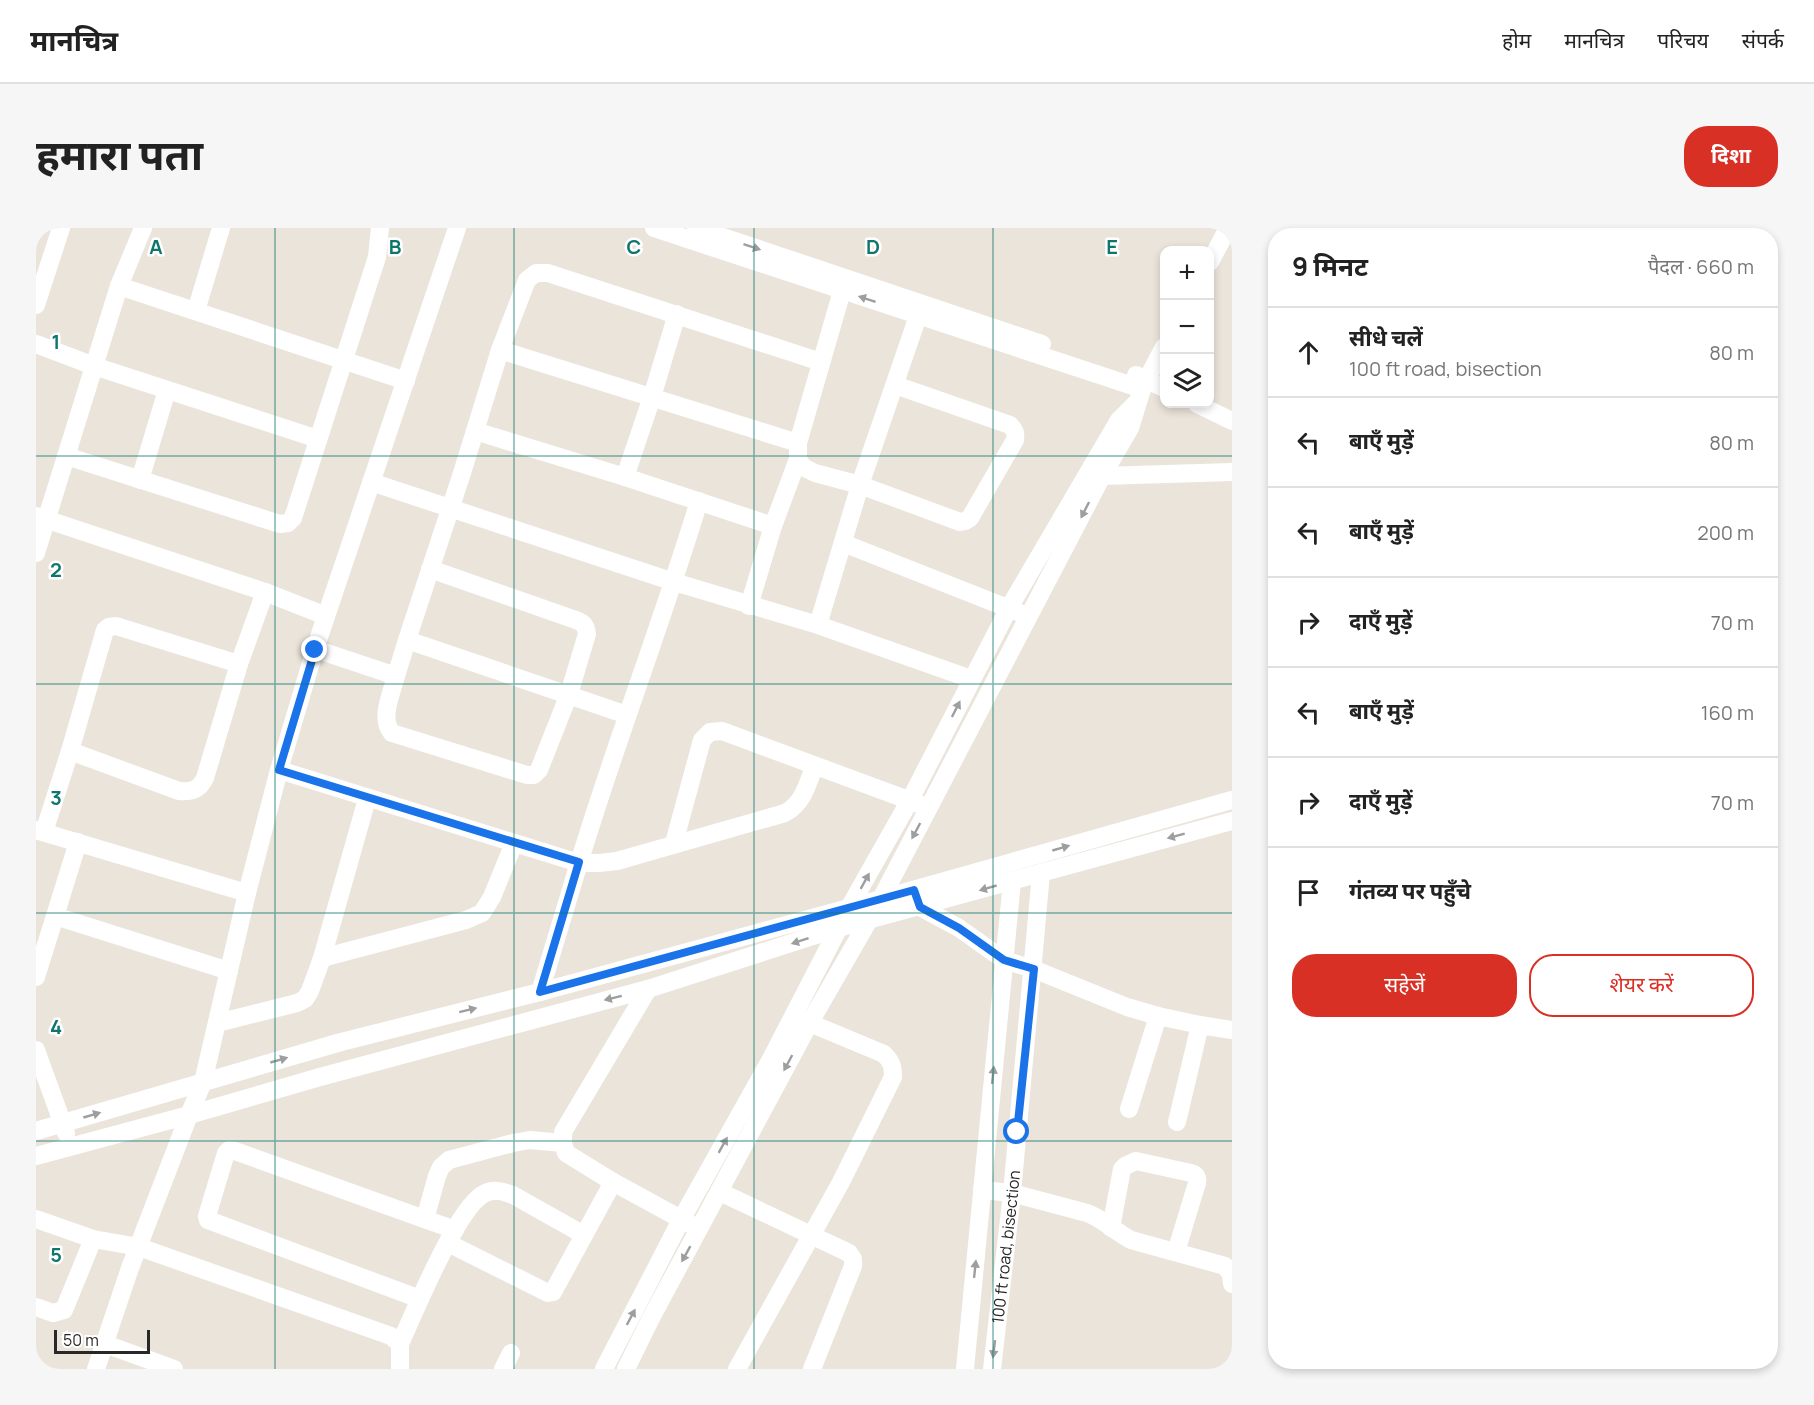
<!DOCTYPE html>
<html lang="hi">
<head>
<meta charset="utf-8">
<style>
	:root { --surface:#fff; --page:#f6f6f6; --text:#222; --muted:#767676; --line:#e0e0e0; --accent:#d93025 }
	body { margin:0; font-family:Manrope,"Noto Sans Devanagari",sans-serif; background:var(--page); color:var(--text) }
	.controls { position:absolute; right:18px; top:18px; display:grid; overflow:hidden; border-radius:12px; box-shadow:0 3px 9px #0003 }
	.controls button { width:54px; height:54px; display:grid; place-items:center; padding:0; border:0; border-bottom:2px solid var(--line); background:var(--surface); color:var(--text); font:30px sans-serif }
	.scale { position:absolute; left:18px; bottom:15px; width:96px; box-sizing:border-box; padding-left:6px; border:3px solid #282828; border-top:0; font-size:16px; line-height:21px; white-space:nowrap; color:#282828; -webkit-text-stroke:4px #fff; paint-order:stroke }
	.stop { position:absolute; width:18px; height:18px; margin:-14px; border:4px solid #1a73e8; border-radius:50%; background:#fff }
	.stop.end { background:#1a73e8; border-color:#fff; box-shadow:0 2px 6px #0008 }
	.list { margin:0; padding:0; list-style:none }
	h2 { display:flex; justify-content:space-between; align-items:center; height:78px; margin:0; padding:0 24px; font-size:26px }
	h2 small { font-size:20px; font-weight:400; color:var(--muted) }
	.list li { display:grid; grid-template-columns:39px 1fr auto; gap:18px; align-items:center; box-sizing:border-box; height:90px; padding:0 24px; border-top:2px solid var(--line) }
	.list b { display:block; font-size:22px; white-space:nowrap }
	.list p { margin:0; font-size:20px; white-space:nowrap; color:var(--muted) }
	.list em { font-size:20px; font-style:normal; color:var(--muted) }
	.actions { display:flex; gap:12px; padding:18px 24px }
	.actions a { flex:1; padding:14px 0; border:2px solid var(--accent); border-radius:24px; text-align:center; font-size:21px; color:var(--accent) }
	.actions .main { background:var(--accent); color:#fff }
	.icon { flex:none; width:33px; height:33px; fill:none; stroke:currentColor; stroke-width:2; stroke-linecap:round; stroke-linejoin:round }
	.map { position:relative; flex:none; width:1196px; height:1141px; overflow:hidden; border-radius:24px }
	header { display:flex; align-items:center; gap:36px; box-sizing:border-box; height:84px; padding:0 30px; background:var(--surface); border-bottom:2px solid var(--line) }
	header strong { font-size:28px }
	nav { display:flex; gap:33px; margin-inline-start:auto; font-size:21px }
	.intro { display:flex; align-items:center; justify-content:space-between; box-sizing:border-box; height:144px; padding:0 36px }
	h1 { margin:0; font-size:42px }
	.button { padding:15px 27px; border-radius:24px; background:var(--accent); color:#fff; font-size:21px; font-weight:700 }
	main { display:flex; gap:36px; padding:0 36px }
	aside { flex:1; background:var(--surface); border-radius:24px; box-shadow:0 3px 9px #0003 }
	.map>svg:first-child { display:block }
	.lines { fill:none; stroke-linecap:round; stroke-linejoin:round }
	.minor { stroke:#fff; stroke-width:18 }
	.oneway { fill:#9e9e9e }
	.route { stroke:#1a73e8; stroke-width:8 }
	.grid { fill:none; stroke:#0f766e; stroke-width:1.5; stroke-opacity:0.55 }
	.labels { text-anchor:middle; stroke-width:5; stroke-linejoin:round; paint-order:stroke }
	.street-label { font-size:16px; fill:#282828; stroke:#fff }
	.grid-label { font-size:20px; text-anchor:middle; font-weight:bold; fill:#0f766e; stroke:#fff; stroke-width:5; stroke-linejoin:round; paint-order:stroke }
</style>
</head>
<body>
<header>
<strong>मानचित्र</strong>
<nav><a>होम</a><a>मानचित्र</a><a>परिचय</a><a>संपर्क</a></nav>
</header>
<div class="intro"><h1>हमारा पता</h1><a class="button">दिशा</a></div>
<main>
<div class="map">
<svg width="1196" height="1141" viewBox="0 0 1196 1141">
	<rect width="100%" height="100%" fill="#ebe4da"/>
	<g class="lines">
		<g class="minor">
			<path d="M618 0 1106 161"/>
			<path d="M660 0 1006 116"/>
			<path d="M1174 34 1192 0"/>
			<path d="M83 58 370 153"/>
			<path d="M0 77 25 0"/>
			<path d="M160 83 185 0"/>
			<path d="M0 116 58 138 282 211"/>
			<path d="M464 122 762 215V231L767 239 779 245 824 257 924 294 929 293 934 290 979 212C980 205 979 202 974 197L859 157"/>
			<path d="M1100 147 1128 160"/>
			<path d="M1161 176 1196 193"/>
			<path d="M439 203 589 249 737 298"/>
			<path d="M762 215 806 63"/>
			<path d="M30 228 244 296 252 295 257 290 341 29 344 0"/>
			<path d="M1066 248 1196 244"/>
			<path d="M589 249 616 169 641 86"/>
			<path d="M104 252 131 162"/>
			<path d="M335 254 638 354 782 397 935 451"/>
			<path d="M663 273C626 395 580 513 543 635H563L581 633 749 585C767 575 771 558 778 539"/>
			<path d="M0 288 229 364 290 388"/>
			<path d="M807 315 984 385"/>
			<path d="M0 325 83 58 107 0"/>
			<path d="M713 378 737 298 762 231"/>
			<path d="M782 397 824 257 882 88"/>
			<path d="M371 412 426 245 464 122 491 52 500 45H512L785 134"/>
			<path d="M279 421 360 448 371 412 591 487"/>
			<path d="M360 448C356 465 343 490 356 505L491 547H498L503 542 533 466 551 406C550 396 546 394 537 391L394 341"/>
			<path d="M34 523 143 563C156 564 163 562 169 550L203 436 229 364"/>
			<path d="M243 542 543 635 504 764"/>
			<path d="M0 602 211 665"/>
			<path d="M8 604 34 523 69 402 73 399 80 398 203 436"/>
			<path d="M638 615 666 512 674 504 686 503 883 576"/>
			<path d="M883 675 884 679 923 700 968 732 997 741 1091 779 1122 788 1164 797 1196 802"/>
			<path d="M19 688 193 743"/>
			<path d="M286 730 430 692 446 685 456 669 478 615"/>
			<path d="M0 749 42 614"/>
			<path d="M612 761 527 904V915L530 925 577 954 654 996"/>
			<path d="M181 795 261 775 269 771 274 763 286 730 331 571"/>
			<path d="M0 822 30 905"/>
			<path d="M1093 881 1122 788"/>
			<path d="M1141 894 1164 797"/>
			<path d="M0 903 305 814 504 764 813 680 1196 572"/>
			<path d="M0 928 153 887 284 849 612 761 802 700 1196 593"/>
			<path d="M946 962 976 965 1051 985C1068 991 1079 1004 1095 1012L1189 1038 1195 1046 1196 1056"/>
			<path d="M684 964 813 1025 817 1031V1038L776 1141"/>
			<path d="M0 991 57 1011 103 1019 355 1108 364 1116V1141"/>
			<path d="M389 991 401 948 405 939 413 932 477 915 494 912 527 915"/>
			<path d="M1075 1000 1086 941 1089 938 1100 933 1155 945C1161 947 1162 949 1161 955L1140 1024"/>
			<path d="M412 1015 512 1065 517 1064 577 954"/>
			<path d="M384 1071 172 992 171 988 190 925 193 922 199 923 419 1002"/>
			<path d="M0 1079 17 1085 28 1082 57 1011"/>
			<path d="M69 1116 138 1141"/>
			<path d="M364 1116C378 1085 420 983 446 967 456 960 466 963 477 967L548 1007"/>
			<path d="M60 1141 94 1040 153 887 167 854 211 665 243 542 279 421 421 0"/>
			<path d="M467 1141 475 1125"/>
			<path d="M568 1141 645 992 735 831 813 680 874 572 973 380 1083 192 1101 174"/>
			<path d="M590 1141 615 1090 773 796 845 671 1066 248 1094 200 1106 161 1128 119"/>
			<path d="M701 1141 805 954 857 849C857 839 856 834 848 826L764 791"/>
			<path d="M929 1141 976 653"/>
			<path id="s1" d="M956 1141 976 965 1005 645"/>
		</g>
	</g>
	<defs><path id="oneway-solid" d="M-6-.8H1V-3.2L6.5 0L1 3.2V.8H-6Z" transform="scale(1.5)"/></defs>
	<g class="oneway">
		<use href="#oneway-solid" transform="translate(716 19) rotate(18)"/>
		<use href="#oneway-solid" transform="translate(831 71) rotate(-162)"/>
		<use href="#oneway-solid" transform="translate(1049 282) rotate(117)"/>
		<use href="#oneway-solid" transform="translate(920 481) rotate(-63)"/>
		<use href="#oneway-solid" transform="translate(880 603) rotate(118)"/>
		<use href="#oneway-solid" transform="translate(1140 608) rotate(165)"/>
		<use href="#oneway-solid" transform="translate(1025 620) rotate(-16)"/>
		<use href="#oneway-solid" transform="translate(829 653) rotate(-61)"/>
		<use href="#oneway-solid" transform="translate(952 660) rotate(164)"/>
		<use href="#oneway-solid" transform="translate(764 713) rotate(162)"/>
		<use href="#oneway-solid" transform="translate(577 770) rotate(166)"/>
		<use href="#oneway-solid" transform="translate(432 782) rotate(-14)"/>
		<use href="#oneway-solid" transform="translate(243 832) rotate(-16)"/>
		<use href="#oneway-solid" transform="translate(752 835) rotate(118)"/>
		<use href="#oneway-solid" transform="translate(957 847) rotate(-84)"/>
		<use href="#oneway-solid" transform="translate(56 887) rotate(-16)"/>
		<use href="#oneway-solid" transform="translate(687 917) rotate(-61)"/>
		<use href="#oneway-solid" transform="translate(650 1026) rotate(119)"/>
		<use href="#oneway-solid" transform="translate(939 1041) rotate(-84)"/>
		<use href="#oneway-solid" transform="translate(595 1089) rotate(-62)"/>
		<use href="#oneway-solid" transform="translate(958 1121) rotate(97)"/>
	</g>
	<g class="lines">
		<path class="route" d="M279 422 243 542 543 634 504 764 878 662 884 679 923 700 968 732 998 741 981 904"/>
	</g>
	<path class="grid" d="M239 0V1141M478 0V1141M718 0V1141M957 0V1141M0 228H1196M0 456H1196M0 685H1196M0 913H1196"/>
	<g class="labels">
		<g class="street-label">
			<text dy="6" stroke="none"><textPath href="#s1" startOffset="123">100 ft road, bisection</textPath></text>
		</g>
	</g>
	<g class="grid-label">
		<text x="120" y="26">A</text>
		<text x="359" y="26">B</text>
		<text x="598" y="26">C</text>
		<text x="837" y="26">D</text>
		<text x="1076" y="26">E</text>
		<text x="20" y="121">1</text>
		<text x="20" y="349">2</text>
		<text x="20" y="577">3</text>
		<text x="20" y="806">4</text>
		<text x="20" y="1034">5</text>
	</g>
</svg>
<div class="controls">
<button>+</button>
<button>−</button>
<button><svg class="icon" aria-label="layers" viewBox="0 0 24 24"><path d="M12 4l9 5-9 5-9-5zM3 14l9 5 9-5"/></svg></button>
</div>
<div class="scale">50 m</div>
<div class="stop" style="left:981px;top:904px"></div>
<div class="stop end" style="left:279px;top:422px"></div>
</div>
<aside>
<h2>9 मिनट<small>पैदल · 660 m</small></h2>
<ul class="list">
<li><svg class="icon" aria-label="ahead" viewBox="0 0 24 24"><path d="M12 20V5M6 11l6-6 6 6"/></svg><div><b>सीधे चलें</b><p>100 ft road, bisection</p></div><em>80 m</em></li>
<li><svg class="icon" aria-label="left" viewBox="0 0 24 24"><path d="M17 20v-9H6M10 6l-5 5 5 5"/></svg><div><b>बाएँ मुड़ें</b></div><em>80 m</em></li>
<li><svg class="icon" aria-label="left" viewBox="0 0 24 24"><path d="M17 20v-9H6M10 6l-5 5 5 5"/></svg><div><b>बाएँ मुड़ें</b></div><em>200 m</em></li>
<li><svg class="icon" aria-label="right" viewBox="0 0 24 24"><path d="M7 20v-9h11M14 6l5 5-5 5"/></svg><div><b>दाएँ मुड़ें</b></div><em>70 m</em></li>
<li><svg class="icon" aria-label="left" viewBox="0 0 24 24"><path d="M17 20v-9H6M10 6l-5 5 5 5"/></svg><div><b>बाएँ मुड़ें</b></div><em>160 m</em></li>
<li><svg class="icon" aria-label="right" viewBox="0 0 24 24"><path d="M7 20v-9h11M14 6l5 5-5 5"/></svg><div><b>दाएँ मुड़ें</b></div><em>70 m</em></li>
<li><svg class="icon" aria-label="arrive" viewBox="0 0 24 24"><path d="M6 21V4h12l-3 4 3 4H6"/></svg><div><b>गंतव्य पर पहुँचे</b></div></li>
</ul>
<div class="actions"><a class="main">सहेजें</a><a>शेयर करें</a></div>
</aside>
</main>
</body>
</html>
